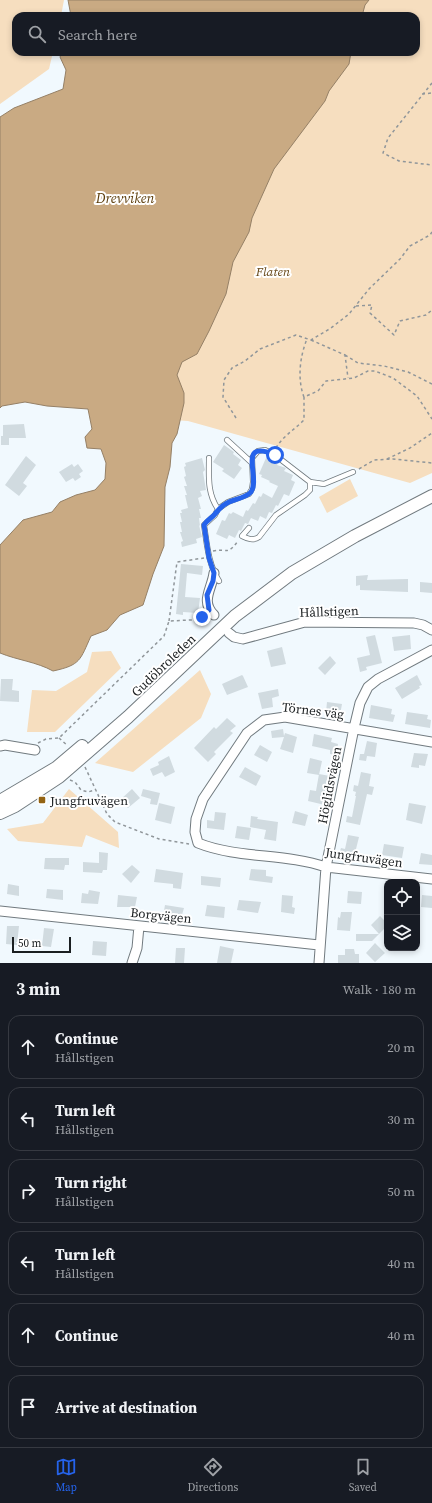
<!DOCTYPE html>
<html lang="en">
<head>
<meta charset="utf-8">
<style>
	:root { --surface:#171b24; --page:#242831; --text:#f1f3f6; --muted:#9ea1a6; --line:#363941; --accent:#2563eb }
	body { margin:0; font-family:"Source Serif 4",serif; background:var(--page); color:var(--text) }
	.controls { position:absolute; right:12px; bottom:12px; display:grid; overflow:hidden; border-radius:8px; box-shadow:0 2px 6px #0003 }
	.controls button { width:36px; height:36px; display:grid; place-items:center; padding:0; border:0; border-bottom:1px solid var(--line); background:var(--surface); color:var(--text); font:20px sans-serif }
	.scale { position:absolute; left:12px; bottom:10px; width:59px; box-sizing:border-box; padding-left:4px; border:2px solid #1b1f21; border-top:0; font-size:11px; line-height:14px; white-space:nowrap; color:#1b1f21; -webkit-text-stroke:3px #fff; paint-order:stroke }
	.stop { position:absolute; width:12px; height:12px; margin:-9px; border:3px solid #2563eb; border-radius:50%; background:#fff }
	.stop.end { background:#2563eb; border-color:#fff; box-shadow:0 1px 4px #0008 }
	.list { margin:0; padding:0; list-style:none }
	h2 { display:flex; justify-content:space-between; align-items:center; height:52px; margin:0; padding:0 16px; font-size:17px }
	h2 small { font-size:13px; font-weight:400; color:var(--muted) }
	.list li { display:grid; grid-template-columns:26px 1fr auto; gap:12px; align-items:center; box-sizing:border-box; height:64px; margin:0 8px 8px; padding:0 8px; border:1px solid var(--line); border-radius:12px }
	.list b { display:block; font-size:15px; white-space:nowrap }
	.list p { margin:0; font-size:13px; white-space:nowrap; color:var(--muted) }
	.list em { font-size:13px; font-style:normal; color:var(--muted) }
	.icon { flex:none; width:22px; height:22px; fill:none; stroke:currentColor; stroke-width:2; stroke-linecap:round; stroke-linejoin:round }
	.map { position:relative; flex:none; width:432px; height:963px; overflow:hidden }
	.search { position:absolute; background:var(--surface); box-shadow:0 2px 6px #0003; left:12px; right:12px; top:12px; height:44px; display:flex; align-items:center; gap:10px; box-sizing:border-box; padding:0 14px; border-radius:12px; color:var(--muted); font-size:15px }
	.sheet { height:484px; background:var(--surface) }
	nav { display:flex; justify-content:space-around; align-items:center; box-sizing:border-box; height:56px; border-top:1px solid var(--line); background:var(--surface); font-size:11px; color:var(--muted) }
	nav a { display:grid; justify-items:center; gap:2px }
	nav .on { color:var(--accent) }
	.map>svg:first-child { display:block }
	.green { fill:#f6debf }
	.water { fill:#c9aa83; stroke:#958066 }
	.building { fill:#d1dbe0 }
	.lines { fill:none; stroke-linecap:round; stroke-linejoin:round }
	.lane-casing { stroke:#717a7f; stroke-width:6 }
	.street-casing { stroke:#717a7f; stroke-width:11 }
	.secondary-casing { stroke:#717a7f; stroke-width:14 }
	.path { stroke:#90969a; stroke-width:1.5; stroke-dasharray:3 3; stroke-linecap:butt }
	.lane { stroke:#fff; stroke-width:4.5 }
	.street { stroke:#fff; stroke-width:9 }
	.secondary { stroke:#fff; stroke-width:12 }
	.route { stroke:#2563eb; stroke-width:5 }
	.poi-dot { fill:#936313; stroke:#fff; stroke-width:1.5 }
	.labels { text-anchor:middle; stroke-width:4; stroke-linejoin:round; paint-order:stroke }
	.park-label { font-size:13px; font-style:italic; fill:#694a1b; stroke:#fff }
	.street-label { font-size:13px; fill:#1b1f21; stroke:#fff }
	.poi-label { font-size:13px; fill:#1b1f21; stroke:#fff; text-anchor:start }
	.water-label { font-size:14px; font-style:italic; fill:#5c3d0b; stroke:#fff }
</style>
</head>
<body>
<div class="map">
<svg width="432" height="963" viewBox="0 0 432 963">
	<rect width="100%" height="100%" fill="#f1f9fe"/>
	<path class="green" d="M0 0H64L61 16H16V52H53L49 69 0 104Z
		M222 0H432V473L410 483 188 421 130 417 198 52H416V16H215Z
		M350 479 358 496 327 513 319 497Z
		M111 651 121 668 55 732H27L32 690 56 691 87 672 92 652Z
		M200 670 211 694 201 718 133 772 95 763Z
		M69 789 118 832 119 848 86 835 82 847 18 841 7 829 43 823Z"/>
	<path class="water" d="M68 0H369L365 5 362 16H71Z
		M62 52H351L349 64 329 91 325 101 274 169 252 218 249 232 233 262 226 294 209 331 197 354 182 362 177 375 184 393V403L177 434 172 443 170 467 165 487 164 546 153 574 143 605 120 615 107 630 91 636C80 660 81 665 53 671 37 662 17 660 0 653V545L23 520 52 512 60 502 76 495 95 490 105 479 106 463 101 449 87 448 85 437 92 429 88 409 47 406 25 402 2 406 0 408V117L14 108 63 89 66 70 60 57Z"/>
	<path class="building" d="M24 424 26 438H9V445H1V436H3V425Z
		M224 445 234 452 233 454 241 460 238 465 242 468 234 479 222 471 224 469 213 462Z
		M26 456 36 465 23 483 27 486 19 496 5 485Z
		M202 458 205 470 203 472 206 490 200 491 202 496 198 498 201 509H199L201 518H199L200 526 199 525 202 537 196 539 197 543 182 547 181 542 183 541 180 532H182L180 522H182L180 513H182L181 510 188 508 185 495H187L184 486H187L184 477 186 476 184 467 186 466 185 463Z
		M266 458 278 463 277 465 286 468 284 471 293 475 291 480 295 482 289 496 284 494 278 506 276 505 272 513 269 512 266 519 260 516 258 521 251 518 248 524 245 523 241 531 239 530 235 538 229 535 227 539 216 534 222 520 225 521 229 513 231 514 233 512 243 517 246 510 248 511 253 503 255 504 259 496 261 497 263 493 272 498 278 486 269 482 270 481 261 477 262 475 259 474Z
		M72 464 74 467 78 464 83 471 79 474 81 477 75 481 73 478 66 482 59 472Z
		M181 564 203 566 202 575 187 573 185 597 200 598 198 613 183 612V615L176 614Z
		M368 575 367 580 408 579V592L360 590V585L356 586V576Z
		M420 582 432 583V593L420 592Z
		M375 635 382 663 366 667 367 670 360 672 357 658 370 655 366 637Z
		M410 635 411 649 394 651 392 637Z
		M282 647 286 664 271 667 267 651Z
		M330 656 336 663 325 675 318 668Z
		M242 675 243 676 248 687 227 695 222 684Z
		M417 675 422 685 419 686 420 688 402 699 395 688Z
		M1 679H13L12 690 19 691V702L0 701Z
		M278 689 279 696 272 698 273 707 262 709 258 693Z
		M327 702 342 704 340 715 326 712Z
		M371 705 392 709 391 714 395 715 393 722 369 718Z
		M407 712 428 715 427 719 431 720 430 728 405 724Z
		M227 718 236 726 230 731 233 733 214 752 216 754 208 762 194 748 214 727 216 729Z
		M283 729 284 736 285 733 297 737 293 753 280 749 284 737 272 738 271 731Z
		M314 734 332 738 331 742 338 744 336 755 330 754V750L312 746Z
		M367 741 377 743 375 757 367 756 366 761 359 760 360 754H364Z
		M260 745 272 752 267 762 254 755Z
		M414 753 428 754 425 766 419 765V768L411 767Z
		M169 756 175 772 165 777 162 772 153 776 150 769 159 765 158 762Z
		M310 758 322 761 319 775 307 773Z
		M245 767 261 776 256 786 239 777Z
		M361 772 371 774 369 786 374 787 372 795 367 794 360 825 346 822 347 816 352 817 356 796H355L356 792 353 791 354 785 358 786Z
		M319 774 330 776 325 805 308 801 310 790 316 791Z
		M132 789 140 798 128 808 120 800Z
		M143 789 160 793 157 805 150 804 151 799 141 796Z
		M159 803 175 807 171 824 155 820Z
		M409 803 426 806 422 824 406 820Z
		M295 811 308 815 305 826 292 823Z
		M215 812 226 813 224 830 207 828V820L214 821Z
		M251 816 258 817 257 819 278 822 276 841 264 839 266 830 250 827Z
		M237 826 251 828 249 840 235 838Z
		M348 835 359 837 354 857 339 854 341 848 345 849Z
		M384 844 404 847 402 858 382 855Z
		M99 852 108 853 107 870H103L102 873 83 872V862L99 863Z
		M421 853 432 855V865L419 864Z
		M45 858H69V865H65L64 870 44 869Z
		M132 865 140 872 131 883 122 874Z
		M156 869 183 873 181 889 173 888V884L154 882Z
		M251 869 266 870V876L273 877 272 883 249 880Z
		M201 876 221 878 220 887 201 885Z
		M8 884 19 886V896L7 894Z
		M47 889 63 890V900L46 898Z
		M89 890 100 892 98 904 81 903 82 893 88 894Z
		M348 891 362 892 361 904 347 903Z
		M118 895 137 897 135 907H117Z
		M282 895 293 896 292 907 295 908 294 914 281 912Z
		M422 895 432 896V908L421 907Z
		M239 900 261 902 258 913 237 910Z
		M165 905 184 908 181 918 163 916Z
		M207 905 225 907 224 918 205 916Z
		M341 912H352L350 931 337 930 338 917 340 918Z
		M380 916 387 923V926L379 934 371 925Z
		M7 926H19L17 945 6 944Z
		M44 928 54 929 51 947 42 946Z
		M356 934H379L372 941H356Z
		M93 941 107 942 106 956 92 955Z
		M375 943 385 953 375 962 366 953Z
		M220 946 234 949 231 963H217Z
		M176 948H185L184 963H175Z
		M345 949H354L355 954H359V963H338V955H345Z"/>
	<g class="lines">
		<defs>
			<path id="lane" d="M227 440 252 463
				M209 458C209 477 207 493 218 509
				M310 482 324 484 353 472
				M219 581C208 564 207 544 204 525L215 515 218 509 228 502 249 494 252 489 253 482 252 458 258 451 265 450 275 455 310 482V490L305 495 276 515 259 537C253 541 248 539 242 536L249 528"/>
			<path id="street" d="M214 615C200 601 212 589 214 573
				M229 633 234 637 243 639 305 622 414 623 423 625 432 630
				M432 742 285 717 264 720 247 733 203 799 196 819 195 832 198 843C238 859 285 853 326 867L432 879
				M0 746 5 745 35 750
				M0 911 319 945
				M132 963 137 948 139 926
				M319 963 326 867 354 728 360 703 368 687 378 679 432 650"/>
			<path id="secondary" d="M0 801 56 768 82 746
				M0 813 15 806 59 777 128 717 235 616 292 573 355 536 432 496"/>
		</defs>
		<use href="#lane" class="lane-casing"/>
		<use href="#street" class="street-casing"/>
		<use href="#secondary" class="secondary-casing"/>
		<path class="path" d="M432 83 388 138 383 153 399 161 432 165
			M422 94 432 93
			M356 306 372 305 370 313 394 335 400 321 426 315 432 310
			M311 340 345 355 348 378
			M345 355 358 363 384 366 408 372 432 384
			M304 397C297 379 300 356 307 339
			M236 418 223 397 224 380 232 368 245 361 260 349 296 335 311 340 331 328 349 314 369 289 400 259 410 246 430 235 432 232
			M276 448C282 437 294 430 304 420V397L318 391 326 381 354 378 368 371H375L393 378 417 396 432 419
			M387 459 410 448 432 433
			M359 469 374 460 393 459 432 463
			M213 551C228 548 227 556 238 541
			M169 621 177 562 204 558
			M59 738 68 746
			M38 743 46 739 59 738 164 636 169 621 191 620 204 615
			M85 767 107 814 115 822 159 839 189 844
			M70 780 75 782 81 790 88 792 95 790"/>
		<use href="#lane" class="lane"/>
		<use href="#street" class="street"/>
		<use href="#secondary" class="secondary"/>
	</g>
	<g class="lines">
		<path class="route" d="M202 617 209 610 207 595 213 581 214 573 209 558 204 525C207 520 212 518 215 514 219 509 222 505 229 502 235 499 246 498 251 492 261 478 236 438 275 455"/>
	</g>
	<rect class="poi-dot" x="38" y="796" width="8" height="8" rx="2"/>
	<g class="labels">
		<g class="park-label">
			<text x="273" y="276">Flaten</text>
		</g>
		<g class="street-label">
			<text transform="translate(329 611) rotate(-2)" y="5">Hållstigen</text>
			<text transform="translate(163 665) rotate(-44)" y="5">Gudöbroleden</text>
			<text transform="translate(313 710) rotate(7)" y="5">Törnes väg</text>
			<text transform="translate(329 785) rotate(-79)" y="5">Höglidsvägen</text>
			<text transform="translate(364 857) rotate(8)" y="5">Jungfruvägen</text>
			<text transform="translate(161 915) rotate(6)" y="5">Borgvägen</text>
		</g>
		<g class="poi-label">
			<text x="50" y="805">Jungfruvägen</text>
		</g>
		<g class="water-label">
			<text x="125" y="203">Drevviken</text>
		</g>
	</g>
</svg>
<div class="controls">
<button><svg class="icon" aria-label="locate" viewBox="0 0 24 24"><circle cx="12" cy="12" r="6"/><path d="M12 2v4M12 18v4M2 12h4M18 12h4"/></svg></button>
<button><svg class="icon" aria-label="layers" viewBox="0 0 24 24"><path d="M12 4l9 5-9 5-9-5zM3 14l9 5 9-5"/></svg></button>
</div>
<div class="scale">50 m</div>
<div class="stop" style="left:275px;top:455px"></div>
<div class="stop end" style="left:202px;top:617px"></div>
<div class="search"><svg class="icon" aria-label="search" viewBox="0 0 24 24"><circle cx="10" cy="10" r="6"/><path d="M15 15l6 6"/></svg>Search here</div>
</div>
<section class="sheet">
<h2>3 min<small>Walk · 180 m</small></h2>
<ul class="list">
<li><svg class="icon" aria-label="ahead" viewBox="0 0 24 24"><path d="M12 20V5M6 11l6-6 6 6"/></svg><div><b>Continue</b><p>Hållstigen</p></div><em>20 m</em></li>
<li><svg class="icon" aria-label="left" viewBox="0 0 24 24"><path d="M17 20v-9H6M10 6l-5 5 5 5"/></svg><div><b>Turn left</b><p>Hållstigen</p></div><em>30 m</em></li>
<li><svg class="icon" aria-label="right" viewBox="0 0 24 24"><path d="M7 20v-9h11M14 6l5 5-5 5"/></svg><div><b>Turn right</b><p>Hållstigen</p></div><em>50 m</em></li>
<li><svg class="icon" aria-label="left" viewBox="0 0 24 24"><path d="M17 20v-9H6M10 6l-5 5 5 5"/></svg><div><b>Turn left</b><p>Hållstigen</p></div><em>40 m</em></li>
<li><svg class="icon" aria-label="ahead" viewBox="0 0 24 24"><path d="M12 20V5M6 11l6-6 6 6"/></svg><div><b>Continue</b></div><em>40 m</em></li>
<li><svg class="icon" aria-label="arrive" viewBox="0 0 24 24"><path d="M6 21V4h12l-3 4 3 4H6"/></svg><div><b>Arrive at destination</b></div></li>
</ul>
</section>
<nav>
<a class="on"><svg class="icon" aria-label="map" viewBox="0 0 24 24"><path d="M3 6l6-2 6 2 6-2v14l-6 2-6-2-6 2zM9 4v14M15 6v14"/></svg>Map</a>
<a><svg class="icon" aria-label="directions" viewBox="0 0 24 24"><path d="M12 3l9 9-9 9-9-9zM9 14v-3h6M13 9l2 2-2 2"/></svg>Directions</a>
<a><svg class="icon" aria-label="saved" viewBox="0 0 24 24"><path d="M7 4h10v16l-5-4-5 4z"/></svg>Saved</a>
</nav>
</body>
</html>
